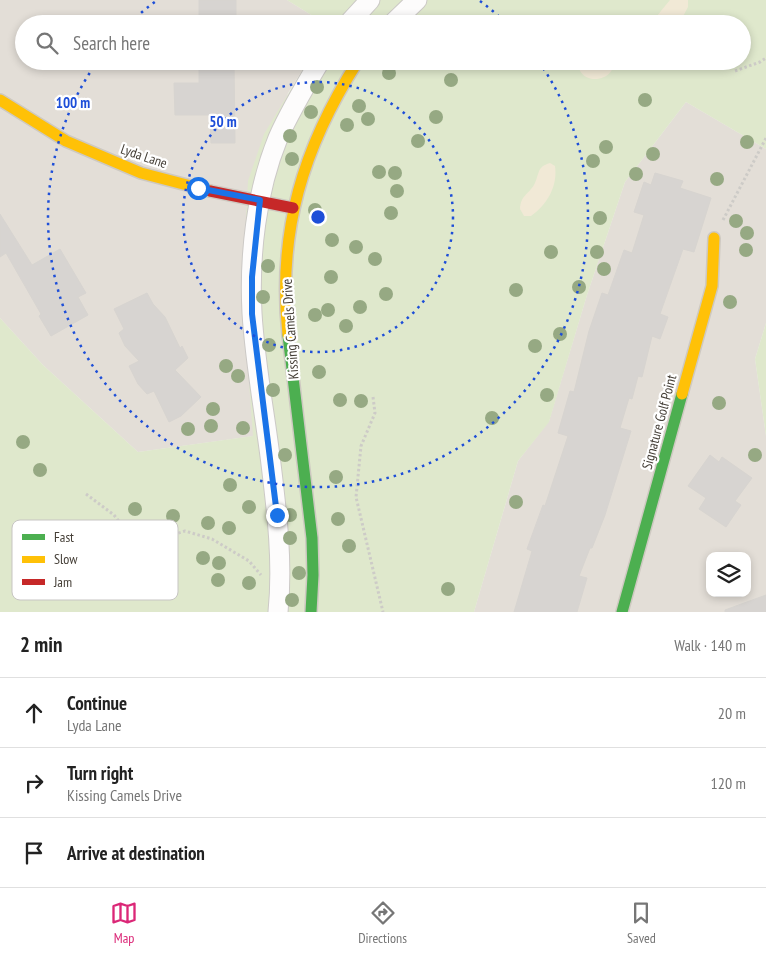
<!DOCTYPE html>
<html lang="en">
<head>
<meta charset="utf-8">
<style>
	:root { --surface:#fff; --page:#f6f6f6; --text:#222; --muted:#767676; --line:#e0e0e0; --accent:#db2777 }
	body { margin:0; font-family:"PT Sans Narrow",sans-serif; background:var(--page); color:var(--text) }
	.controls { position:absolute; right:15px; bottom:15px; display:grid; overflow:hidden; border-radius:10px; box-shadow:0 2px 8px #0003 }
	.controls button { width:45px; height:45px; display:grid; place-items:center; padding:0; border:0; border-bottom:1px solid var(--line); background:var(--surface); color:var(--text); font:25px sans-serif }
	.stop { position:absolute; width:15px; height:15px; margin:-11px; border:4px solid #1a73e8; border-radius:50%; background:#fff }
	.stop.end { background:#1a73e8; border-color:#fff; box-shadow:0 1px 5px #0008 }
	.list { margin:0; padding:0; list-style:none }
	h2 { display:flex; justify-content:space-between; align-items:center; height:65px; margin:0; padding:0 20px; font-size:21px }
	h2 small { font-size:16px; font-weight:400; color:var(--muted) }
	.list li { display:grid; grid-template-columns:32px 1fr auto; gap:15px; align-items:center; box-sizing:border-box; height:70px; padding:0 20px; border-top:1px solid var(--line) }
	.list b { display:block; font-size:19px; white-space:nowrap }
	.list p { margin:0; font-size:16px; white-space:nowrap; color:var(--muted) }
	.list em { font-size:16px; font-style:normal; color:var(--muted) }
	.icon { flex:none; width:28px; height:28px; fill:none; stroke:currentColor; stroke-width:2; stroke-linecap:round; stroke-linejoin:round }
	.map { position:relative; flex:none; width:766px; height:612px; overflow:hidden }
	.search { position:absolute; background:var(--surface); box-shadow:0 2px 8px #0003; left:15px; right:15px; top:15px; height:55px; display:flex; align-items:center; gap:12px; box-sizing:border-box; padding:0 18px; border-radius:28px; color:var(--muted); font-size:19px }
	.sheet { height:275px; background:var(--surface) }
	nav { display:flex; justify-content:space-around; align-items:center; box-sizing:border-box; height:70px; border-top:1px solid var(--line); background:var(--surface); font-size:14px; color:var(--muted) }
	nav a { display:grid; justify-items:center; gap:2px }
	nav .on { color:var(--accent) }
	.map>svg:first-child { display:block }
	.residential { fill:#e3ded7; fill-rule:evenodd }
	.green { fill:#dfe8cc }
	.sand { fill:#f1e9d6 }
	.building { fill:#d7d4d1; stroke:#d7d4d0 }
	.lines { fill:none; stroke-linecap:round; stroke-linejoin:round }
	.street-casing { stroke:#ccc9c6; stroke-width:21 }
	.fast-casing { stroke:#cec9c1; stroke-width:14 }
	.slow-casing { stroke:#cec9c1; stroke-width:14 }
	.jam-casing { stroke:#cec9c1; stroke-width:14 }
	.path { stroke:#cdcbc7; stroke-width:3; stroke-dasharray:2.5 2.5; stroke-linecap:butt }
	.street { stroke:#fdfcfc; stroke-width:19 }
	.fast { stroke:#4caf50; stroke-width:11 }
	.slow { stroke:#ffc107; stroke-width:11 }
	.jam { stroke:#c62828; stroke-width:11 }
	.tree { fill:#96a983 }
	.route { stroke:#1a73e8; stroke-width:6 }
	.ring { fill:none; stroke:#1d4ed8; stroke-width:2.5; stroke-dasharray:2.5 5 }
	.labels { text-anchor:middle; stroke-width:4.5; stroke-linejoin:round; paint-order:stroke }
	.street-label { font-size:14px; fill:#443e36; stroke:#fff }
	.key { fill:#fff; stroke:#c7c5c3; stroke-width:1 }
	.key-label { font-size:14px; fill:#443e36 }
	.centre { fill:#1d4ed8; stroke:#fff; stroke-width:2.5 }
	.ring-label { font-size:15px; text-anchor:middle; font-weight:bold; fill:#1d4ed8; stroke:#fff; stroke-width:4.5; stroke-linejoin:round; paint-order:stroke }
</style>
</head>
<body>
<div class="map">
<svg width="766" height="612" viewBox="0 0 766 612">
	<rect width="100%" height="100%" fill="#efedea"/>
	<path class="residential" d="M0 0H287L326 24H24V61H308L288 93 244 250 242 289 254 436 138 452 43 365 0 318Z
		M686 102 766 149V323L755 359 766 436V612H474L518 461 549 421 587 295 625 182ZM710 556H747V593H710Z"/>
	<path class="green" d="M287 0H766V149L686 102 625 182 587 295 549 422 518 461 474 612H0V318L43 365 138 452 253 436 242 289 248 181 264 134 308 61H742V24H326Z
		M766 323V436L755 359Z"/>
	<path class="sand" d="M670 0H688V7L679 24H652C653 20 666 5 670 0Z
		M579 61H616C614 67 610 75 604 77 591 83 576 75 579 61Z
		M550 163 555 166C558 186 547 205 531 216H524L520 209C521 195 527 196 534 185 540 174 536 167 550 163Z"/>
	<path class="building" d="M199 0H236V24H199Z
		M199 61H234L235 143H211L210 115H175L174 83H199Z
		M655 173 683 181 680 188 711 198 694 252 683 249 660 314 668 317 660 339 652 336 642 377 638 376 632 399 629 398 620 428 631 431 605 515 592 548H590L579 576 587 578 577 612H514L532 551 527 549 543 505 545 506 568 436 558 433 570 391 574 392 589 331 602 293 608 295 624 250 632 253 644 215 634 212 644 182 651 185Z
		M0 214 32 265 60 249 86 293 78 297 88 315 51 336 39 316 41 314 6 253 0 257Z
		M147 293 153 304 165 317 180 348 182 346 188 358 175 370 201 397 181 416 169 422 154 391 147 394 138 384 129 366 139 361 125 346 119 333 124 329 114 309Z
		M710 455 719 462 722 457 752 478 735 501 741 505 726 527 699 509 706 498 688 486Z
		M766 595V612H725V610Z"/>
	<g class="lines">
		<defs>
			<path id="street" d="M348 24 370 0
				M392 24 417 0
				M278 612C283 563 277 513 271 464 265 414 255 364 252 313 249 256 256 192 278 138 290 111 305 86 320 61"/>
			<path id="fast" d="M288 335 312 538 313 575 311 612
				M622 612 682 394"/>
			<path id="slow" d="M0 100 66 141 141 173 210 191
				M288 335C277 232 303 147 358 61
				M682 394 712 286 714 238"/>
			<path id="jam" d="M210 191 293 208"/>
		</defs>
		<use href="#street" class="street-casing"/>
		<use href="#fast" class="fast-casing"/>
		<use href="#slow" class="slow-casing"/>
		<use href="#jam" class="jam-casing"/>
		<path class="path" d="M735 71 760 62 766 58
			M723 220 766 138
			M373 397 375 413 361 446 356 497 383 612
			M86 494 114 515 135 542 142 545 185 531 212 539 249 561 261 575"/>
		<use href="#street" class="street"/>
		<use href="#fast" class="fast"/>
		<use href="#slow" class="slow"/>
		<use href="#jam" class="jam"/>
	</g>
	<g class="tree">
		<circle cx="389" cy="73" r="7"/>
		<circle cx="451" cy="80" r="7"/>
		<circle cx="317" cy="87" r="7"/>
		<circle cx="645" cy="100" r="7"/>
		<circle cx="359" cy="106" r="7"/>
		<circle cx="311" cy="112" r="7"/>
		<circle cx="436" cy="117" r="7"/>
		<circle cx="368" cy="119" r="7"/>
		<circle cx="347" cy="125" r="7"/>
		<circle cx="290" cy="136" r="7"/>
		<circle cx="418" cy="141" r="7"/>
		<circle cx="747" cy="142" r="7"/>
		<circle cx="606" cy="147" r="7"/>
		<circle cx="653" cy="154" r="7"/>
		<circle cx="292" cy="159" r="7"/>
		<circle cx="593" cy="161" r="7"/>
		<circle cx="379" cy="172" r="7"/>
		<circle cx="395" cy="173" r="7"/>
		<circle cx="636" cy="174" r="7"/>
		<circle cx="717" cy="179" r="7"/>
		<circle cx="397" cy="191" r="7"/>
		<circle cx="315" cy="210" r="7"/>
		<circle cx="391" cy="213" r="7"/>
		<circle cx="600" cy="218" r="7"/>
		<circle cx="736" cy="221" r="7"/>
		<circle cx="747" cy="233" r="7"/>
		<circle cx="332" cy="240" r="7"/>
		<circle cx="356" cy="247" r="7"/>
		<circle cx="746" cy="250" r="7"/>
		<circle cx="551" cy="252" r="7"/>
		<circle cx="597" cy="252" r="7"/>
		<circle cx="375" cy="259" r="7"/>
		<circle cx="268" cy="266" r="7"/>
		<circle cx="604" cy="269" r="7"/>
		<circle cx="331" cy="277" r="7"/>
		<circle cx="579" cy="287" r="7"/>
		<circle cx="516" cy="290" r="7"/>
		<circle cx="386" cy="294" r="7"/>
		<circle cx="263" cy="297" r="7"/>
		<circle cx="730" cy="302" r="7"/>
		<circle cx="360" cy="307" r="7"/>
		<circle cx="328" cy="310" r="7"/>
		<circle cx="315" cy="315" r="7"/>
		<circle cx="346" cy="326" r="7"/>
		<circle cx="560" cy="334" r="7"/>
		<circle cx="269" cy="345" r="7"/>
		<circle cx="535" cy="346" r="7"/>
		<circle cx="226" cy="366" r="7"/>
		<circle cx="319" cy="372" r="7"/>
		<circle cx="238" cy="376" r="7"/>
		<circle cx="273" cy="390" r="7"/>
		<circle cx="547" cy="395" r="7"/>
		<circle cx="340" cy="400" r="7"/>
		<circle cx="361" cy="401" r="7"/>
		<circle cx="719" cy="403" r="7"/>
		<circle cx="213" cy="409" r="7"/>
		<circle cx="492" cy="418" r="7"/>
		<circle cx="211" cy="426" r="7"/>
		<circle cx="243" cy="428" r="7"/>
		<circle cx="188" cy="429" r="7"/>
		<circle cx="23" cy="442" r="7"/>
		<circle cx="285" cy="455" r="7"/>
		<circle cx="755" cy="455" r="7"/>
		<circle cx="40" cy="470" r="7"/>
		<circle cx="336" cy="477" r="7"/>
		<circle cx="230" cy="485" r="7"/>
		<circle cx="516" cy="502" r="7"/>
		<circle cx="249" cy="507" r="7"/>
		<circle cx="135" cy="509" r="7"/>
		<circle cx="290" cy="515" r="7"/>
		<circle cx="173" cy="516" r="7"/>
		<circle cx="338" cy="519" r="7"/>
		<circle cx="208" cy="523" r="7"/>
		<circle cx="229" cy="528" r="7"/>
		<circle cx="290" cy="538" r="7"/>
		<circle cx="349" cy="546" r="7"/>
		<circle cx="203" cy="558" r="7"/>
		<circle cx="219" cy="563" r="7"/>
		<circle cx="299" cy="573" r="7"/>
		<circle cx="218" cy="580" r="7"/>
		<circle cx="249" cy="583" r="7"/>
		<circle cx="448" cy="589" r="7"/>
		<circle cx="292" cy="600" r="7"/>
	</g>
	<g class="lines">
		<path class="route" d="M198 188 260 200 252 277V314L277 515"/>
	</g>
	<g class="ring">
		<circle cx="318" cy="217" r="135"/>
		<path d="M130 23A270 270 0 0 1 156 1M480 1A270 270 0 0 1 506 23M539 62A270 270 0 1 1 97 62"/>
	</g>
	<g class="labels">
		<g class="street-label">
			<text transform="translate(144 156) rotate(19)" y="5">Lyda Lane</text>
			<text transform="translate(290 329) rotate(-94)" y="5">Kissing Camels Drive</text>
			<text transform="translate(659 422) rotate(-75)" y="5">Signature Golf Point</text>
		</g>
	</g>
	<rect x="12" y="520" width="166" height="80" rx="8" class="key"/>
	<rect x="22" y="534" width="23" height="6" fill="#4caf50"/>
	<rect x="22" y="556" width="23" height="7" fill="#ffc107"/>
	<rect x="22" y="579" width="23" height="6" fill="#c62828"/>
	<g class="key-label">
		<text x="54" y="542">Fast</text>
		<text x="54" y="564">Slow</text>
		<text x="54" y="587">Jam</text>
	</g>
	<circle cx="318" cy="217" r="8" class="centre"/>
	<g class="ring-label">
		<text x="73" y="108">100 m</text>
		<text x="223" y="127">50 m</text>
	</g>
</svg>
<div class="controls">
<button><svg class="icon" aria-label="layers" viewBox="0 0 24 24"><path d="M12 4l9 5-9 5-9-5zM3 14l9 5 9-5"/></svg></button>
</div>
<div class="stop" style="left:198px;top:188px"></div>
<div class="stop end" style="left:277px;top:515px"></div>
<div class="search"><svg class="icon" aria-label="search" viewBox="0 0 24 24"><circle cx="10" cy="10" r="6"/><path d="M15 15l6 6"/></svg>Search here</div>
</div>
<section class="sheet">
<h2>2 min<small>Walk · 140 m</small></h2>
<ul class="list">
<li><svg class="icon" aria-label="ahead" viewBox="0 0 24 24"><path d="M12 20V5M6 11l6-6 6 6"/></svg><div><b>Continue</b><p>Lyda Lane</p></div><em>20 m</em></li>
<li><svg class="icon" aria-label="right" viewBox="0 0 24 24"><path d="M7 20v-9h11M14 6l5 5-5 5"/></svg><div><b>Turn right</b><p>Kissing Camels Drive</p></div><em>120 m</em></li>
<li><svg class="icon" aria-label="arrive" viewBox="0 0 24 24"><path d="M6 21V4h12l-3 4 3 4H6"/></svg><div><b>Arrive at destination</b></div></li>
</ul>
</section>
<nav>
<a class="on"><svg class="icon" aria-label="map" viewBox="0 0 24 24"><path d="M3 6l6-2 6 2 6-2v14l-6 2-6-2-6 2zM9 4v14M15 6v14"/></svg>Map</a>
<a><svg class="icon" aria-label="directions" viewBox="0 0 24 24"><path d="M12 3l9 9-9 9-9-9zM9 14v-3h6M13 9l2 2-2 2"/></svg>Directions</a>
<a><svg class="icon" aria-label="saved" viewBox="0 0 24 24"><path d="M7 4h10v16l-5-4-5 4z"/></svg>Saved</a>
</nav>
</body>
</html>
